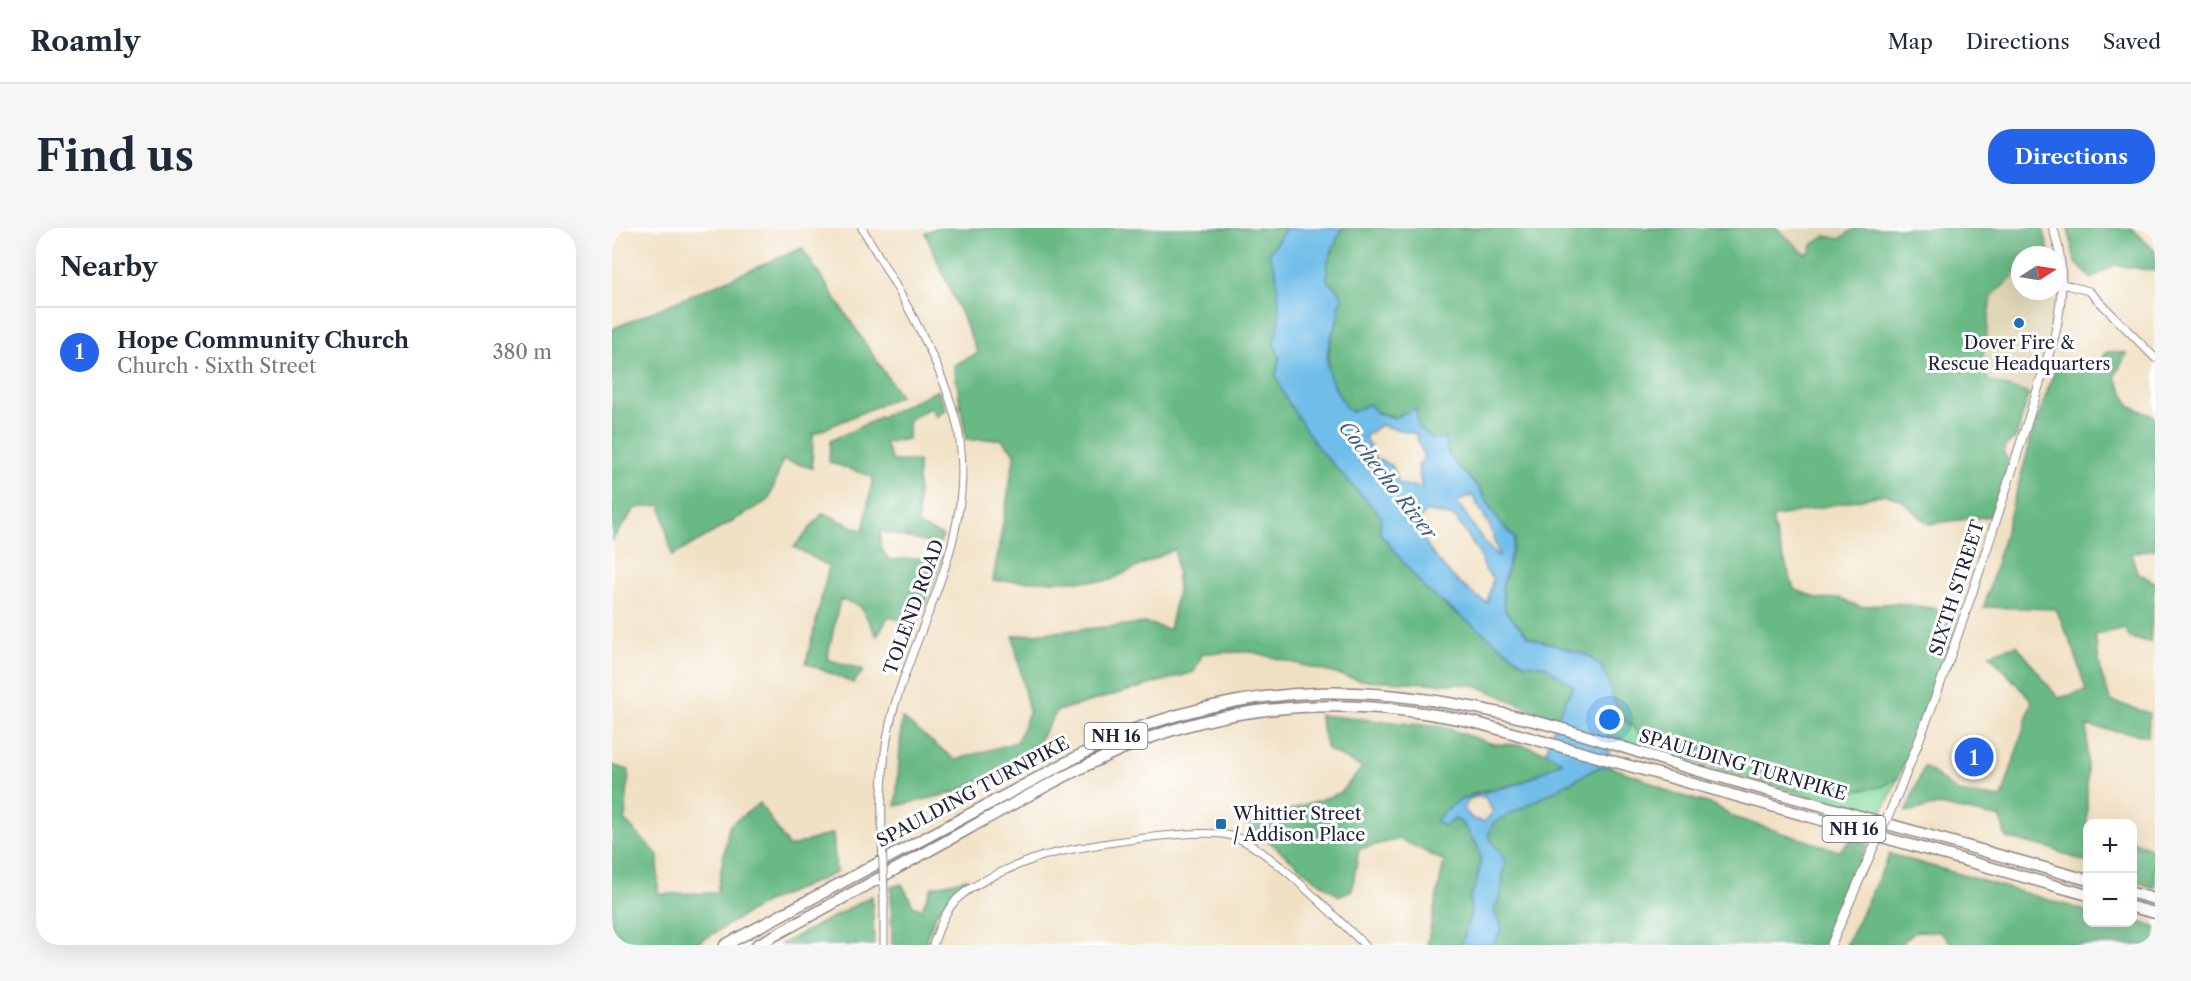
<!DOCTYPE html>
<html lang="en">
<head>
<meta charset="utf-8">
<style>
	:root { --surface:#fff; --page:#f6f6f7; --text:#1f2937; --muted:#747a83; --line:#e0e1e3; --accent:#2563eb }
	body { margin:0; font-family:"Libre Caslon Text",serif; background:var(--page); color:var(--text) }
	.controls { position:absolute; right:18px; bottom:18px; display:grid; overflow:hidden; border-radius:12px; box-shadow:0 6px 24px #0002 }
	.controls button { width:54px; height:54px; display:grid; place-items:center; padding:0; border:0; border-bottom:2px solid var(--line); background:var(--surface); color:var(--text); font:30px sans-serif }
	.compass { position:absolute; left:1399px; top:18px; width:54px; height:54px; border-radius:50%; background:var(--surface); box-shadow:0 6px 24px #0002; rotate:78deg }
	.you { position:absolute; left:998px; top:492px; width:21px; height:21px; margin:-15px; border:4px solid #fff; border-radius:50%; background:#1a73e8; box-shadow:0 0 0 9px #1a73e833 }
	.badge { display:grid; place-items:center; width:39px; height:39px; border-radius:50%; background:var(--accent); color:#fff; font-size:20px; font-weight:700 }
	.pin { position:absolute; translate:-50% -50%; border:3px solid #fff; box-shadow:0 2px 6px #0006 }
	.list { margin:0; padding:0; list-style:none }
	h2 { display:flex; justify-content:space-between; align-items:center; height:78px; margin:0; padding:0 24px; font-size:26px }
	h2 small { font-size:20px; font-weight:400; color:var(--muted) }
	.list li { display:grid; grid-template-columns:39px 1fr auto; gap:18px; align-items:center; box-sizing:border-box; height:90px; padding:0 24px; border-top:2px solid var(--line) }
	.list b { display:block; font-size:22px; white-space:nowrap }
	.list p { margin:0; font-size:20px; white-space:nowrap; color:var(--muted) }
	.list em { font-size:20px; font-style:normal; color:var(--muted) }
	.map { position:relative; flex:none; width:1543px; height:717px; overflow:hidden; border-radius:24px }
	header { display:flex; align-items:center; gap:36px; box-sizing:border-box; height:84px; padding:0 30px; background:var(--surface); border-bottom:2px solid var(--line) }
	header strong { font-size:28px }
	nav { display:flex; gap:33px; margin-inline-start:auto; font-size:21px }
	.intro { display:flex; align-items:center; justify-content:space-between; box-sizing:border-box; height:144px; padding:0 36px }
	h1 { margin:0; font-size:42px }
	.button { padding:15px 27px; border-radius:24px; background:var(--accent); color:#fff; font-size:21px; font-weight:700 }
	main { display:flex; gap:36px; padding:0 36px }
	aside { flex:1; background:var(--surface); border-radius:24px; box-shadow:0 6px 24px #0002 }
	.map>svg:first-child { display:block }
	.built { fill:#e0d7b7 }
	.green { fill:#82d99c; stroke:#527e6c; stroke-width:1.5 }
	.forest { fill:#69b984; stroke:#466e60; stroke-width:1.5 }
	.water { fill:#6fbde9; stroke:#487092; stroke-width:1.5; fill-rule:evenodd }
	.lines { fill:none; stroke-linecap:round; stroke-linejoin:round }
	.tertiary-casing { stroke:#8a8280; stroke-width:9 }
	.secondary-casing { stroke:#8a8280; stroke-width:10 }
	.motorway-casing { stroke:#8a8280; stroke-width:13 }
	.tertiary { stroke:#fff; stroke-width:7 }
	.secondary { stroke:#fff; stroke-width:8 }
	.motorway { stroke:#fff; stroke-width:10 }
	.tertiary-bridge-casing { stroke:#8a8280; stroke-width:9; stroke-linecap:butt }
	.secondary-bridge-casing { stroke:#8a8280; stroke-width:10; stroke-linecap:butt }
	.tertiary-bridge { stroke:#fff; stroke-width:7 }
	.secondary-bridge { stroke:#fff; stroke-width:8 }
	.poi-dot { fill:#1f6fb2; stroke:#fff; stroke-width:2 }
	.labels { text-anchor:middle; stroke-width:6; stroke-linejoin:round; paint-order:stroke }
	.shield { fill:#fff; stroke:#646476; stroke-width:1.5 }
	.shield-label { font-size:16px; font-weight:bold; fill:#22223b }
	.poi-label { font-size:18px; fill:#22223b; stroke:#fff }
	.street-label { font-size:18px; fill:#22223b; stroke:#fff }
	.water-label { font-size:20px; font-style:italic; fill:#416081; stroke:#fff }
</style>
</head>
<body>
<header>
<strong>Roamly</strong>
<nav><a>Map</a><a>Directions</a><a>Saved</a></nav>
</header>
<div class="intro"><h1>Find us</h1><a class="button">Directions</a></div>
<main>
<aside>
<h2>Nearby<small></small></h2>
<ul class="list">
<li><span class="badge">1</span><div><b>Hope Community Church</b><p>Church · Sixth Street</p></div><em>380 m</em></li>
</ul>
</aside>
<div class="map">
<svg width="1543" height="717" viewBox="0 0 1543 717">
	<rect width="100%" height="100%" fill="#fff"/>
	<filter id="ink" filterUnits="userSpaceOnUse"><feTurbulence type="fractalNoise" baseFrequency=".0167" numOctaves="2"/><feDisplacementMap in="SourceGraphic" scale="12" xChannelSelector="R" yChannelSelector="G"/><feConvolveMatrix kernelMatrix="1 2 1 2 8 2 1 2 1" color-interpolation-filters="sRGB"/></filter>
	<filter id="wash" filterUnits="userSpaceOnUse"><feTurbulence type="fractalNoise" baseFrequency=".008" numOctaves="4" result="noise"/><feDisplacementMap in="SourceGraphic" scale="24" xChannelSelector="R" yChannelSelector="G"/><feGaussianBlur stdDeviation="1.35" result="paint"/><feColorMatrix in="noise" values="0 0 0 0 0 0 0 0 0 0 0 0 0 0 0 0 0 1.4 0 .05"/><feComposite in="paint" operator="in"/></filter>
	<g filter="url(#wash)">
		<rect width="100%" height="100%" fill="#f1e1c4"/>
		<path class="built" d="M1165 0H1240L1228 11 1193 26Z
			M1408 42V63H1442L1438 100 1417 166 1377 153 1370 134 1380 68Z"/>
		<path class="green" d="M1008 488 1031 507 1040 508 1084 528 1155 542 1175 543 1236 563 1269 559 1286 550 1268 588 1027 518 996 507Z"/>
		<path class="forest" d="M323 0H674L657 26 664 43 667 74V97L662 116 668 129 664 147 705 219 769 288 835 380 855 391 912 436 932 437 962 458 944 492 863 457 747 452 640 424 591 425 582 444 445 483 418 527 345 564 284 578 290 490 343 532 405 514 417 484 401 408 535 395 557 402 566 362 563 321 496 353H381L403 225 389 211 354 212 342 137 366 125 313 5Z
			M730 0H1165L1193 26 1199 23 1200 17 1213 8 1228 11 1243 0H1431L1438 27H1408V42L1380 68 1370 134 1377 153 1417 166 1404 210 1393 218 1391 225 1397 233 1379 288 1316 296 1291 273 1274 266 1161 289V298L1182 361 1207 371 1228 370 1248 379 1282 375 1320 380 1344 390 1336 428 1286 550 1269 559 1236 563 1175 543 1155 542 1084 528 1040 508H1031L1008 488 991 441 977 428 917 409 893 383 890 361 903 310 888 295 867 260 837 229 833 209 822 212C806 199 785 188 764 184 754 183 744 186 735 181L715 146 718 112 727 87V64L715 53V35Z
			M1456 0H1520L1543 23V43L1503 37 1479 50 1463 34Z
			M190 20 288 168 201 206 200 240 171 232 157 272 60 328 49 277 24 280 0 312V101Z
			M1495 124 1515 125 1503 148 1518 178 1543 189V321L1519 325 1525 344 1543 355 1538 414 1518 410 1513 400 1483 407 1489 445 1499 473 1537 485 1536 508 1475 498V635L1435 619 1394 610 1389 590 1327 577 1294 584 1312 538 1346 564 1390 570 1420 473 1377 426 1405 417 1446 470 1474 463 1462 422 1444 381 1372 379 1422 201 1444 138 1483 137Z
			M326 162 334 182 324 189 319 179 297 192 296 211 273 215 280 233H306V297L331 308 326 317 268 303V319L277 332 330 329 305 396 276 389 265 408 248 378 228 371 215 431 252 442 241 455 194 435 217 338 182 319 211 285 251 303 261 249 217 234 218 213Z
			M707 487 831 499 881 516 910 517 934 524 951 534 908 555 866 564 847 573 824 593 832 598 843 591 851 596 866 619 869 631 864 657 858 669 859 683 850 717H815L832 633 788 611 747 621 740 662 727 668 697 647 636 596 728 565 750 540 715 521Z
			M0 537 17 542 13 593 46 627V666L105 665 117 598 148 575 177 619 221 605 224 645 152 675 82 717H0Z
			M987 539H998L1030 550 1056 564 1102 577 1124 590 1227 623 1239 612 1256 615 1211 717H881L890 700 882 683 889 664 876 608 881 595Z
			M1520 613 1543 622V660L1521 653Z
			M1278 626 1475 683 1476 694 1521 693 1543 698V717H1341L1328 704 1305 703 1287 717H1234Z
			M355 651 325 684 312 717H280L279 659 290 656 301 677 309 682 320 659Z
			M260 668 262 717H168Z"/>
		<path class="water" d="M674 0H730L715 35V53L728 64 730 72 726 77C728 90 723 98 719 109 709 142 719 154 735 181L740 184 757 176 765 185 782 190 804 180 806 199 822 212 833 209 837 229 867 260 888 295 903 310 890 361 893 383 917 409 977 428 991 441 1008 488 996 507 998 539H987L881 595 876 608 893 632 889 664 882 683 890 700 881 717H850L859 683 858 669 864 657 869 631 866 619 851 596 843 591 832 598 824 593C846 563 876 566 908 555 922 550 936 540 950 534L934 524 944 492 961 458 932 437 913 436 813 361 768 305 769 288 705 219 673 169 664 147 668 129 662 116 667 97V74L664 43 657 26ZM768 197 804 206 812 230 806 238 810 260 787 256 780 237 764 231 753 209ZM860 267 878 298 887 328C868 315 860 291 844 274ZM814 283 843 289 866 323 874 343 881 350 875 375C850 360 808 323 807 292ZM864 569H873L881 584 872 594 861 591 852 582 856 572Z"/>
	</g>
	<g filter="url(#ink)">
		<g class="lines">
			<defs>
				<path id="tertiary" d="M250 0C284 57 339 147 348 213 361 311 307 392 281 483 270 524 269 566 270 609
					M1450 56 1477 63 1543 130
					M272 670V717
					M321 717C327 700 333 682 347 669 368 652 399 639 425 630 457 619 594 597 623 609 662 624 721 688 753 717"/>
				<path id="secondary" d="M1281 577C1345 424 1393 265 1443 106 1451 70 1453 36 1441 0
					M1219 717 1259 625"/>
				<path id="motorway" d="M1520 665 1543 671
					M1520 679 1543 685
					M113 717 502 509C650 450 771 455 922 493 978 507 1032 527 1087 543 1216 579 1346 616 1476 652
					M145 717C215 679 286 640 356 601 410 571 464 540 522 516 631 471 751 469 865 495L1476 667"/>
			</defs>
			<use href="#tertiary" class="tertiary-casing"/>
			<use href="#secondary" class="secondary-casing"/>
			<use href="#motorway" class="motorway-casing"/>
			<use href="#tertiary" class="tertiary"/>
			<use href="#secondary" class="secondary"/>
			<use href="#motorway" class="motorway"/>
			<defs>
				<path id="tertiary-bridge" d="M270 609 272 670"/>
				<path id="secondary-bridge" d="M1259 625 1281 577"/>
			</defs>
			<use href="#tertiary-bridge" class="tertiary-bridge-casing"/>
			<use href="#secondary-bridge" class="secondary-bridge-casing"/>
			<use href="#tertiary-bridge" class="tertiary-bridge"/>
			<use href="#secondary-bridge" class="secondary-bridge"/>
		</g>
	</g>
	<g class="poi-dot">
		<circle cx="1407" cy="95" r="6"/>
		<rect x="603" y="590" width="12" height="12" rx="3"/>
	</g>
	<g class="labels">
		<g class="shield">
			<rect x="472.5" y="495" width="63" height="26" rx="4.5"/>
			<rect x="1210.5" y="588" width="63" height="26" rx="4.5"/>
		</g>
		<g class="shield-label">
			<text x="504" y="514">NH 16</text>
			<text x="1242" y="607">NH 16</text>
		</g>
		<g class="poi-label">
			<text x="1407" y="121">Dover Fire &amp;<tspan x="1407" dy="21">Rescue Headquarters</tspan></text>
			<text x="621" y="592" text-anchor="start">Whittier Street<tspan x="621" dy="21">/ Addison Place</tspan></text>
		</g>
		<g class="street-label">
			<text transform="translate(1345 360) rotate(-72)" y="6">SIXTH STREET</text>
			<text transform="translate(302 379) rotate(-70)" y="6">TOLEND ROAD</text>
			<text transform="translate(1131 537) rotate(16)" y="6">SPAULDING TURNPIKE</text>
			<text transform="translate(361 564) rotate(-28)" y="6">SPAULDING TURNPIKE</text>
		</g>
		<g class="water-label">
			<text transform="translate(776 252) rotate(52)" y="7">Cochecho River</text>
		</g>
	</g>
</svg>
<div class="controls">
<button>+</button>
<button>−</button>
</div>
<svg class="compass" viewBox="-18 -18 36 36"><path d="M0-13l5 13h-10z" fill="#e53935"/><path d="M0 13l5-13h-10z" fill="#747a83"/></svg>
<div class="you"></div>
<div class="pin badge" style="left:1362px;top:529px">1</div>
</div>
</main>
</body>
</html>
